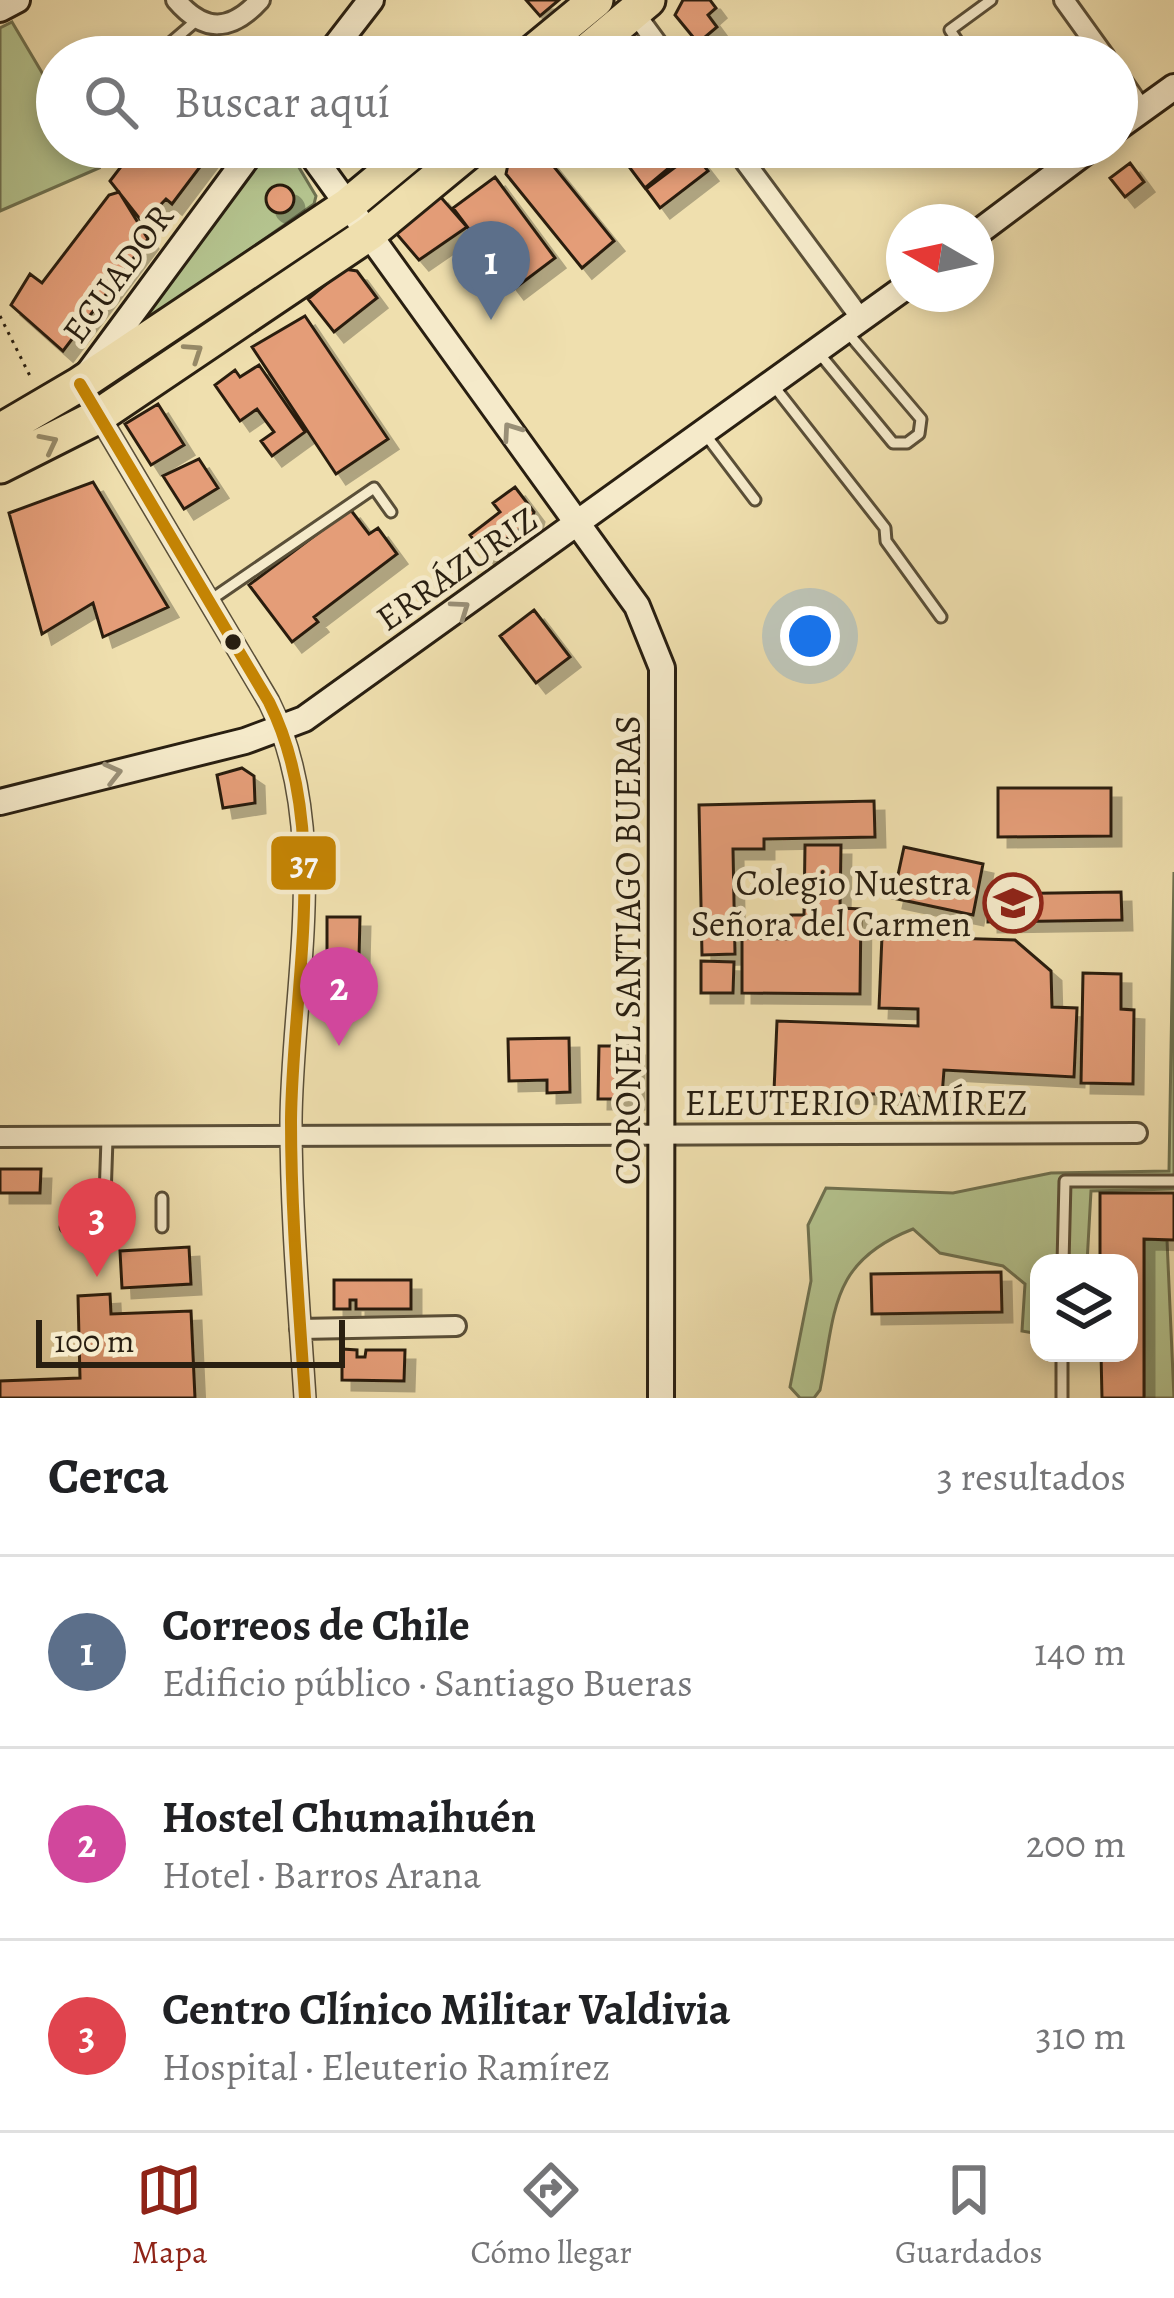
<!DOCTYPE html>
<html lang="es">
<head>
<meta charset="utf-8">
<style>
	:root { --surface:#fff; --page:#f2f2f2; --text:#202124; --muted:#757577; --line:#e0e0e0; --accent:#8f2418 }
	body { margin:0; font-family:Alegreya,serif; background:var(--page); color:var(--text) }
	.controls { position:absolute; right:36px; bottom:36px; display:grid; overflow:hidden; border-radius:24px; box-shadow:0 6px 18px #0003 }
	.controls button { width:108px; height:108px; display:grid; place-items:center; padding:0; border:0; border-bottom:3px solid var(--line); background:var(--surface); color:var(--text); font:60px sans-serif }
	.compass { position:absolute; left:886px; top:204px; width:108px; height:108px; border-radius:50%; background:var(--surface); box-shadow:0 6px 18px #0003; rotate:279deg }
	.scale { position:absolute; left:36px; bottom:30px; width:309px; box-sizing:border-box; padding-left:12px; border:6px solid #291f11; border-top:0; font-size:33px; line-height:42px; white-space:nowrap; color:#291f11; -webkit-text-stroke:9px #f5eaca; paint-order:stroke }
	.you { position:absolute; left:810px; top:636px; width:42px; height:42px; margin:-30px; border:9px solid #fff; border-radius:50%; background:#1a73e8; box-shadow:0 0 0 18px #1a73e833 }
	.badge { display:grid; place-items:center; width:78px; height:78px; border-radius:50%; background:var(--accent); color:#fff; font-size:39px; font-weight:700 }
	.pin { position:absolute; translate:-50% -99px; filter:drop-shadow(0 3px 6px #0008) }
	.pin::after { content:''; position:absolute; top:63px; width:42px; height:36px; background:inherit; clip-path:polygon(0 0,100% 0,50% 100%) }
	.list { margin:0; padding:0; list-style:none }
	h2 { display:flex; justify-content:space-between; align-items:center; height:156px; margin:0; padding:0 48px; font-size:51px }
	h2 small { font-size:39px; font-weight:400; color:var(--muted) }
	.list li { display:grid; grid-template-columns:78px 1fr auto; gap:36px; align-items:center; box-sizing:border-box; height:192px; padding:0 48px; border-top:3px solid var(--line) }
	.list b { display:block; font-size:45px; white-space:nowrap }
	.list p { margin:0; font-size:39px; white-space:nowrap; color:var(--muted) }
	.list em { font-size:39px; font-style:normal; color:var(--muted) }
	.icon { flex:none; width:66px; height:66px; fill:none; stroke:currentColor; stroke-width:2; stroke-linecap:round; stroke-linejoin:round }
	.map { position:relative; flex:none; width:1174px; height:1398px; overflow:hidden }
	.search { position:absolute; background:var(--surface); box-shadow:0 6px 18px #0003; left:36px; right:36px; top:36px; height:132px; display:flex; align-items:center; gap:30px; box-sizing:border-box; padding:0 42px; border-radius:66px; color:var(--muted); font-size:45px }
	.sheet { height:732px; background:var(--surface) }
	nav { display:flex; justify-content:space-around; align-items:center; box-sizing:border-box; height:168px; border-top:3px solid var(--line); background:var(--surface); font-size:33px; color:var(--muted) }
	nav a { display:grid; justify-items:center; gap:6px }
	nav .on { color:var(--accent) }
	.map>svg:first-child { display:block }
	.green { fill:#b4c38e; stroke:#6e7150; stroke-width:3 }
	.building { fill:#e49d78; stroke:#291f11; stroke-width:3; filter:url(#shadow) }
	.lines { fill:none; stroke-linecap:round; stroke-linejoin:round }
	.lane-casing { stroke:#5a4f38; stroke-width:15 }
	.street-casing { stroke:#5a4f38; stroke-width:24 }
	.secondary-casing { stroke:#291f11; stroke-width:30 }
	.highway-casing { stroke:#291f11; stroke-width:39 }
	.path { stroke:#291f11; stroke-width:3; stroke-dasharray:3 6; stroke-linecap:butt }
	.lane { stroke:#f5eaca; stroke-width:9 }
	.street { stroke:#f5eaca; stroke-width:18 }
	.secondary { stroke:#f5eaca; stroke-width:24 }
	.highway { stroke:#efdfae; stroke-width:33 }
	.bus-1-casing { stroke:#f5eaca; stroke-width:21 }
	.bus-1 { stroke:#c48404; stroke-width:12 }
	.oneway { stroke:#968967 }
	.oneway2 { stroke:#998f77 }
	.bus-dot { fill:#291f11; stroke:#f5eaca; stroke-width:4.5 }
	.labels { text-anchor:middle; stroke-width:10; stroke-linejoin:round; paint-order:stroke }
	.street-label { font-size:36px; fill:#291f11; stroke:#f5eaca }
	.poi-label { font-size:36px; fill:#291f11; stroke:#f5eaca; text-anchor:end }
	.line-badge { stroke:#f5eaca; stroke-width:4.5 }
	.badge-label { font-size:33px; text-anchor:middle; font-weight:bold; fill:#fff }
</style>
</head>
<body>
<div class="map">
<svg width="1174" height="1398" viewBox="0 0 1174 1398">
	<defs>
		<filter id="shadow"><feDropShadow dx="10" dy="10" stdDeviation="0" flood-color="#0004"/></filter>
	</defs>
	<rect width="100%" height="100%" fill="#efdfae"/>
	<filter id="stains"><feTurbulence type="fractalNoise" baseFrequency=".00167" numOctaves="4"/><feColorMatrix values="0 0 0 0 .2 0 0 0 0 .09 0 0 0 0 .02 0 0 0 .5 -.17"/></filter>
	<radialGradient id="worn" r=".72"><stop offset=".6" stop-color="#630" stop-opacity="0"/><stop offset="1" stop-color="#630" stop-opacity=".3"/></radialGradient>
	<path class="green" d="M12 22 57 98V147H86L99 168 0 211V28Z
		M269 147 288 149 316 196 314 204 125 337Z
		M1174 872V1189L1091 1191 1087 1263H1039V1334L1022 1331 1025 1284 1003 1266 940 1253 913 1229C829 1262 836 1311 820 1390L814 1398H800L790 1387 811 1281 808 1225 826 1188 953 1193 1051 1173 1169 1171Z
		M1144 1239 1167 1240 1174 1398H1144Z"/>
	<path class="building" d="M526 0H559L540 16Z
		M683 0H710L716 8 708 15 717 27 698 43 675 15Z
		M1046 39 1060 57H1022Z
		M136 147H215L172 204 166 199 143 223 110 181Z
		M538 147 614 241 582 268 506 174 511 150Z
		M694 147 645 188 615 148 617 147Z
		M694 153 708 171 660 208 646 189Z
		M1130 163 1144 182 1125 197 1110 178Z
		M495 177 555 258 514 289 453 208Z
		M266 199a14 14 0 1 1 28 0a14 14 0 1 1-28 0Z
		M119 192 148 239 63 351 11 305 30 274 42 283 109 195Z
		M438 194 467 227 419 260 395 232Z
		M344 269 357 271 377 298 334 332 308 299Z
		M305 316 388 439 336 474 252 347Z
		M259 365 305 432 272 456 261 441 274 432 257 409 240 421 215 385 235 370 240 377Z
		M158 404 184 445 151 465 125 424Z
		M199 459 218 488 184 509 163 476Z
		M93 482 168 607 103 637 93 603 42 634 9 513Z
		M515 487 534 512 532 520 485 555 470 535 500 512 493 503Z
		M350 509 369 534 378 528 397 554 314 617 318 622 292 642 249 585Z
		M534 610 570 657 536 683 500 636Z
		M242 768 254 776 255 803 223 808 217 775Z
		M998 788H1111V836L998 837Z
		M874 801 875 837 764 839V849H733L735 954 702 955 699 805Z
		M805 845H841L840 908 861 909 860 994 742 993V938L791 939V915H804Z
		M904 847 983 864 973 915 893 898Z
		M1121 892 1122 920 988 922V894Z
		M327 917H360L359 957H327Z
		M882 936 1015 940 1051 971 1052 1007 1077 1008 1074 1077 944 1070 942 1096 774 1091 777 1021 918 1026V1009L879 1008Z
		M701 961 734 962 733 993H701Z
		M1083 973 1121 974V1009L1134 1010 1133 1084 1081 1083Z
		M569 1038 570 1092 547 1093V1080L509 1081 508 1039Z
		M599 1046H634V1099H598Z
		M0 1169H41L40 1193H0Z
		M1100 1193H1174V1240L1144 1239V1398H1102L1101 1353H1129V1263H1100Z
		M189 1247 191 1284 122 1288 120 1251Z
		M1001 1272 1002 1312 872 1314 871 1274Z
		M334 1280H411V1309H356V1300H350V1309H334Z
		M110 1294 111 1314 191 1311 195 1398H0V1381L80 1378 78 1296Z
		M342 1349 357 1350V1357H365L366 1350H405L404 1381 342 1380Z"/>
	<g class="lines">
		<defs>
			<path id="lane" d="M154 57 196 21
				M968 57 950 30 991 0
				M818 352 893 443H907L919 434 921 419 848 333
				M773 385 885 528 886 541 941 617
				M705 434 755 500
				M209 601 374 488 391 512
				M66 1227H104L107 1139
				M162 1227V1198
				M1063 1263 1065 1181H1174
				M1062 1398V1353"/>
			<path id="street" d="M176 0C204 33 231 32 260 0
				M1064 0 1105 57
				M634 12 667 57
				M1117 74 1142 110
				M734 147 862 320
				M80 384 269 702C332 828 292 987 291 1121 291 1213 299 1306 305 1398
				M0 1137 1137 1133
				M300 1329 456 1326"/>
			<path id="secondary" d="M0 9 17 0
				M327 57 371 0
				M1117 128 1174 87
				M306 147 637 606 662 668 661 1398
				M976 234 1092 147
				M89 372 255 147
				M0 802 245 741 304 719 904 288"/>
			<path id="highway" d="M527 57 596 0
				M580 57 648 0
				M0 431 80 384 348 205 418 147
				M0 466 97 417 370 233 474 147"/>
		</defs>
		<use href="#lane" class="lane-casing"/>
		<use href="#street" class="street-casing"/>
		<use href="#secondary" class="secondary-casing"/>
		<use href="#highway" class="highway-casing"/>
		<path class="path" d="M0 316 31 378"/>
		<use href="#lane" class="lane"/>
		<use href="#street" class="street"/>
		<use href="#secondary" class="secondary"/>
		<use href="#highway" class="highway"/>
		<defs>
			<path id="bus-1" d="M80 384 269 702C332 828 292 987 291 1121 291 1213 299 1306 305 1398"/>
		</defs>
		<use href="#bus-1" class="bus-1-casing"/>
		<use href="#bus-1" class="bus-1"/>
	</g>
	<defs><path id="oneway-chevron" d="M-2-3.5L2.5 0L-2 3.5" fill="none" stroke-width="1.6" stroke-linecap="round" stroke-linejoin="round" transform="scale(3)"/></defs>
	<g class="oneway">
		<use href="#oneway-chevron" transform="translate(194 352) rotate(-34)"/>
		<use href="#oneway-chevron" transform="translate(49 443) rotate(-27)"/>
	</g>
	<g class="oneway2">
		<use href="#oneway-chevron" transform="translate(511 431) rotate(-125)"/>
		<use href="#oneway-chevron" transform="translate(461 609) rotate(-35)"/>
		<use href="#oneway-chevron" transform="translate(113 773) rotate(-14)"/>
	</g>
	<defs>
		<symbol id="school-ring" viewBox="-11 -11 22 22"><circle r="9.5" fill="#f5eaca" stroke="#8f2418" stroke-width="1.5"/><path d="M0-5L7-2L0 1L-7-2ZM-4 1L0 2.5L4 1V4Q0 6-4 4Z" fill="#8f2418"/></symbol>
	</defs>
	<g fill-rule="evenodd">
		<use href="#school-ring" x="980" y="870" width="66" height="66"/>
	</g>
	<circle class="bus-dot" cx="233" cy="642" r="10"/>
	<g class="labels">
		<g class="street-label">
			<text transform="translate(117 273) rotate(-54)" y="13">ECUADOR</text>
			<text transform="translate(456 568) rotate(-35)" y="13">ERRÁZURIZ</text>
			<text transform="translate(627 950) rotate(-90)" y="13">CORONEL SANTIAGO BUERAS</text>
			<text x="856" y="1115">ELEUTERIO RAMÍREZ</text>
		</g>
		<g class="poi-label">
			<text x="971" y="895">Colegio Nuestra<tspan x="971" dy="41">Señora del Carmen</tspan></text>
		</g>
	</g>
	<rect class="line-badge" x="269" y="834" width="69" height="58" rx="12" fill="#c48404"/>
	<g class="badge-label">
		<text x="304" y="875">37</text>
	</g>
	<rect width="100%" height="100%" filter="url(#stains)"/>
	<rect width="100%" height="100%" fill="url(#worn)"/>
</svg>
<div class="controls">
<button><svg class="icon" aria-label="layers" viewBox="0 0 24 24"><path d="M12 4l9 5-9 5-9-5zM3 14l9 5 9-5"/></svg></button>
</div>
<svg class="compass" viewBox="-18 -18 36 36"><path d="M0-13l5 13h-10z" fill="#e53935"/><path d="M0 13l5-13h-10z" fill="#757577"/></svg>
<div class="scale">100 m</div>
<div class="you"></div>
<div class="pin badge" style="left:491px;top:320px;background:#5c6f8a">1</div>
<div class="pin badge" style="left:339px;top:1046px;background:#d1479c">2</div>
<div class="pin badge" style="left:97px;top:1277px;background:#e0444e">3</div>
<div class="search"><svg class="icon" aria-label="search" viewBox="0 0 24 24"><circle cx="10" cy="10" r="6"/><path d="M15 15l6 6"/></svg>Buscar aquí</div>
</div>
<section class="sheet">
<h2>Cerca<small>3 resultados</small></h2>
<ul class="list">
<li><span class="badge" style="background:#5c6f8a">1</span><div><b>Correos de Chile</b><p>Edificio público · Santiago Bueras</p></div><em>140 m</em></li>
<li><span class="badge" style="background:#d1479c">2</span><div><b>Hostel Chumaihuén</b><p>Hotel · Barros Arana</p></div><em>200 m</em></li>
<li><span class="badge" style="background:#e0444e">3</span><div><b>Centro Clínico Militar Valdivia</b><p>Hospital · Eleuterio Ramírez</p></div><em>310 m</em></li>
</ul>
</section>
<nav>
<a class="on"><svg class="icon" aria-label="map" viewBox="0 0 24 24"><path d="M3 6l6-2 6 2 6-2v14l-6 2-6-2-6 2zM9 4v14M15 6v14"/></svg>Mapa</a>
<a><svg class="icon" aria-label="directions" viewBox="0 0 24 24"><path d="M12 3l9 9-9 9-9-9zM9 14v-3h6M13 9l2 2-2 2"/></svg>Cómo llegar</a>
<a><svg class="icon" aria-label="saved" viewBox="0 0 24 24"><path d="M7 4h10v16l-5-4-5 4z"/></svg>Guardados</a>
</nav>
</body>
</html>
